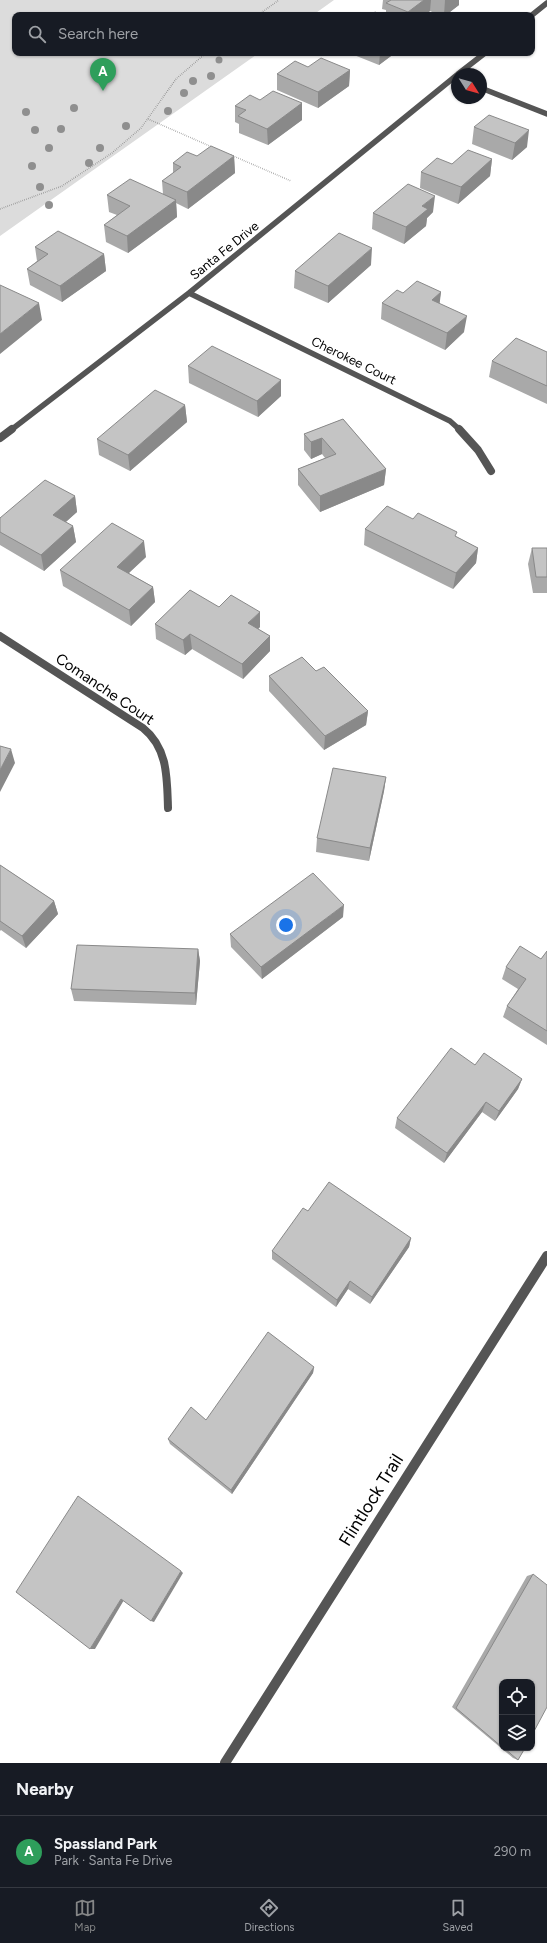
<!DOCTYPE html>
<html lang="en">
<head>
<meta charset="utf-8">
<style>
	:root { --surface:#171b24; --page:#242831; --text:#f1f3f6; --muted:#9ea1a6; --line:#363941; --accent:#858687 }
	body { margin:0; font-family:Figtree,sans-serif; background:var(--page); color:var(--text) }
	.controls { position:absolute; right:12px; bottom:12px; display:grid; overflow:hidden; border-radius:8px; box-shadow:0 1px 3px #0004 }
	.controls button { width:36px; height:36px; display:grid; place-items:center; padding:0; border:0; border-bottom:1px solid var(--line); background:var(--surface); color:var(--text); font:20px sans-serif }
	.compass { position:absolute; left:451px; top:68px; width:36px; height:36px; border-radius:50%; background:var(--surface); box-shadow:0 1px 3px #0004; rotate:127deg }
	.you { position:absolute; left:286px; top:925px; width:14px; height:14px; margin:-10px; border:3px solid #fff; border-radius:50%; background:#1a73e8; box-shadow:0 0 0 6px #1a73e833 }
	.badge { display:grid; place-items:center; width:26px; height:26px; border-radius:50%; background:var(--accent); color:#fff; font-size:13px; font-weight:700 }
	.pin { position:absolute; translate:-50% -33px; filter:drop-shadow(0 1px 2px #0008) }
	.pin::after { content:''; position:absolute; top:21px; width:14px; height:12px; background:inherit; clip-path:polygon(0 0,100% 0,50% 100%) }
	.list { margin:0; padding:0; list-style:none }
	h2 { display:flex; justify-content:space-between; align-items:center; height:52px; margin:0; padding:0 16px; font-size:17px }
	h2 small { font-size:13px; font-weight:400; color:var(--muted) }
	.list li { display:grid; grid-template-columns:26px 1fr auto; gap:12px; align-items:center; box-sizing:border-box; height:72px; padding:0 16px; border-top:1px solid var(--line) }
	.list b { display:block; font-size:15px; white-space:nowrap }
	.list p { margin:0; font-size:13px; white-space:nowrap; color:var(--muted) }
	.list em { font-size:13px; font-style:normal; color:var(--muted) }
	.icon { flex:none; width:22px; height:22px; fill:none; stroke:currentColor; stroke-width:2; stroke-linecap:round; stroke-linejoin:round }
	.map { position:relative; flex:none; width:547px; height:1763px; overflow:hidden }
	.search { position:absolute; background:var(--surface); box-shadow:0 1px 3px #0004; left:12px; right:12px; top:12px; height:44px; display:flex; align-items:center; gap:10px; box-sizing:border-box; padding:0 14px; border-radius:8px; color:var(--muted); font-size:15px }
	.sheet { height:124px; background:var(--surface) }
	nav { display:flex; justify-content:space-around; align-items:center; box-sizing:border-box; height:56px; border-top:1px solid var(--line); background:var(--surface); font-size:11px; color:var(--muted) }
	nav a { display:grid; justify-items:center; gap:2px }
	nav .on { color:var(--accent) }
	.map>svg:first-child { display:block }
	.green { fill:#dcdcdc }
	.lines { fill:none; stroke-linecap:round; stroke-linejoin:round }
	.path { stroke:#777; stroke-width:1.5; stroke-dasharray:0.5 1.5; stroke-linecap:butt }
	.street-far2 { stroke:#555; stroke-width:5.5 }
	.street-far1 { stroke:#555; stroke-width:8 }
	.street { stroke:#555; stroke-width:10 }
	.tree { fill:#8f8f8f }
	.wall { fill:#a9a9a9 }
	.shaded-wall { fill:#898989 }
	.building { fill:#c4c4c4; stroke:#898989 }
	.labels { text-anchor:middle; stroke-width:3.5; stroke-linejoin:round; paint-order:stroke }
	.far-street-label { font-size:13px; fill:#000; stroke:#fff }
	.street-label { font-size:15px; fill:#000; stroke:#fff }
	.near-street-label { font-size:18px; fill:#000; stroke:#fff }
</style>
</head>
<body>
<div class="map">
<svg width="547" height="1763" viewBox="0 0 547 1763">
	<rect width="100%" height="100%" fill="#fff"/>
	<path class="green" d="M0 0H334L313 15H15V53H259L0 236Z"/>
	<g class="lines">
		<path class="path" d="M258 15 279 0
			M148 119 212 147
			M231 155 291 181
			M0 209 62 186 112 153 141 128 176 79 206 53"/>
		<path class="street-far2" d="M532 15 547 3
			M458 74 485 53
			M481 88 547 114
			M189 293 450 421 460 430
			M11 430 189 293 457 75"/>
		<path class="street-far1" d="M459 429 478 450 491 471
			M0 438 12 429
			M0 636 143 728C168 748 167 778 168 808"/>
		<path class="street" d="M225 1763 547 1256"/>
	</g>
	<g class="tree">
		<circle cx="219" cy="60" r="3.5"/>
		<circle cx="211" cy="76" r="4"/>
		<circle cx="193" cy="81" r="4"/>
		<circle cx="184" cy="93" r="4"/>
		<circle cx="74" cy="108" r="4"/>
		<circle cx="168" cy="111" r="4"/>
		<circle cx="26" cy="112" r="4"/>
		<circle cx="126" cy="126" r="4"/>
		<circle cx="61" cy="129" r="4"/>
		<circle cx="35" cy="130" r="4"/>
		<circle cx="49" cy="148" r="4"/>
		<circle cx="100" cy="148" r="4"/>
		<circle cx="89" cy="163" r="4"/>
		<circle cx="32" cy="166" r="4"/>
		<circle cx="40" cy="187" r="4"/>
		<circle cx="49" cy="205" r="4"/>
	</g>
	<path class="wall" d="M383 0H459V5L446 15H439L430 11 425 15H386V10L382 9Z
		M349 53H395L379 65Z
		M308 67 350 70 349 86 318 108 277 90V74Z
		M260 100 302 103V120L268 145 239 133V124L235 122V106Z
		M474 127 527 147 512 160 472 144Z
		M197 156H234L235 173 188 209 176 203 177 217 128 253 106 242 104 225 117 215 109 212 107 195 163 194 162 181 173 173V163Z
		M492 159 490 176 458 204 420 188 421 172 452 164Z
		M433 212 427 218 426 226 404 244 372 229 373 213Z
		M35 247 104 254 106 271 62 302 30 285 27 269 37 261Z
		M371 265 328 303 294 288 295 271Z
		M441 292 439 303 464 332 445 350 381 319 382 303 403 293Z
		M547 352V404L489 377 492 361Z
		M188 366 281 396 258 417 189 383Z
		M185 405 187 422 130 471 99 455 97 439Z
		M343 419 386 469 384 485 320 512 298 485V469L325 458 322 454 311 459 304 450V434Z
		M75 496 77 512 65 522 73 526 76 542 44 571 0 545V518Z
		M413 519 457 537 478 548 476 563 453 589 364 545 365 529Z
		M532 548H547V593H533L528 564Z
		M146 557 129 573 153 587 155 602 131 626 63 586 60 570Z
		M219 607 260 627 258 629 270 636V651L243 679 192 649 185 655 156 639 155 624Z
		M316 671 368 711 366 725 324 750 269 691V676Z
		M386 777 384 791 369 861 316 852 317 838Z
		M0 865 54 901 58 914 26 948 1 930 0 931Z
		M343 917 262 979 231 947 230 934Z
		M198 949 200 961 196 1005 74 1001 71 989Z
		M547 951V1045L503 1017 507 1006 518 989 502 979 506 967 541 959Z
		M475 1065 522 1079 518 1089 495 1121 482 1112 444 1163 395 1128 397 1118Z
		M308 1211 411 1238 409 1247 370 1304 348 1289 336 1307 272 1259V1251Z
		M314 1367 313 1373 232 1494 170 1444 168 1439Z
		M533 1574 502 1682V1748H525L518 1760 513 1758 452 1707 527 1576Z"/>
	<path class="shaded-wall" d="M424 0H431L430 11 425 15H408V12Z
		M445 0H459V5L446 15H444Z
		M380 53H395L379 65Z
		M350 70 349 86 318 108V92Z
		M302 103V120L268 145 267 129Z
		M529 130 527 147 512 160 515 143Z
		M234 156 235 173 188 209 187 192Z
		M492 159 490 176 458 204 461 187Z
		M435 196 433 212 427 218 426 226 404 244 406 227 422 206Z
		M176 200 177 217 128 253 127 236Z
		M372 248 371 265 328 303V286Z
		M104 254 106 271 62 302 60 286Z
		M441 292 439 309 432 300Z
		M39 303 42 320 0 354V334Z
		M467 316 464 332 445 350 447 333Z
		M281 380V396L258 417 257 401Z
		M185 405 187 422 130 471 128 455Z
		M322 438V454L311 459V442Z
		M386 469 384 485 320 512V496Z
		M75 496 77 512 56 531 53 515Z
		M73 526 76 542 44 571 41 555Z
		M144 541 146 557 119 582 117 567Z
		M478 548 476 563 453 589 456 573Z
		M153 587 155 602 131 626 129 610Z
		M260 612V627L248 639V623Z
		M190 634 192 649 185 655 183 640Z
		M270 636V651L243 679 242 664Z
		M368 711 366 725 324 750 325 736Z
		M11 749 15 763 0 792V770Z
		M386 777 384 791 369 861 370 848Z
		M54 901 58 914 26 948 22 936Z
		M344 905 343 917 262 979 261 967Z
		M198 949 200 961 196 1005 195 993Z
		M522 1079 518 1089 495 1121 499 1111Z
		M486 1102 482 1112 444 1163 447 1153Z
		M411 1238 409 1247 370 1304 372 1297Z
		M350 1281 348 1289 336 1307 337 1300Z
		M314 1367 313 1373 232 1494 231 1490Z
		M181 1571 183 1573 154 1622 151 1621Z
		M121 1599 124 1600 95 1649H90Z"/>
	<path class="building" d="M391 0H424L408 12 386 3Z
		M375 12 382 15H371Z
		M321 58 350 70 318 92 277 74 295 61 308 67Z
		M273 91 302 103 267 129 238 116 246 110 235 106 250 95 260 100Z
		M489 115 529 130 515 143 474 127Z
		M211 146 234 156 187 192 162 181 181 167 173 163 187 152 197 156Z
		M468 150 492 159 461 187 421 172 437 158 452 164Z
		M130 179 176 200 127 236 104 225 130 206 107 195Z
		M408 184 435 196 422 206 428 209 406 227 373 213Z
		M58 231 104 254 60 286 27 269 48 254 35 247Z
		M339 233 372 248 328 286 295 271Z
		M417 281 441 292 432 300 467 316 447 333 382 303 397 290 403 293Z
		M0 285 39 303 0 334Z
		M516 338 547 352V386L492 361Z
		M212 346 281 380 257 401 188 366Z
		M155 390 185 405 128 455 97 439Z
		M343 419 386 469 320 496 298 469 336 454 322 438 311 442 304 434Z
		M45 480 75 496 53 515 73 526 41 555 0 532V518Z
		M387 506 413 519 418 513 457 532 455 536 478 548 456 573 365 529Z
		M112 523 144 541 117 567 153 587 129 610 60 570Z
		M532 548H547V577H536Z
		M190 590 219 607 231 595 260 612 248 623 270 636 242 664 190 634 183 640 155 624Z
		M302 657 316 671 324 667 368 711 325 736 269 676Z
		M0 746 11 749 0 770Z
		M333 768 386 777 370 848 317 838Z
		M0 865 54 901 22 936 0 921Z
		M313 873 344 905 261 967 230 934Z
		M77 945 198 949 195 993 71 989Z
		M520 946 541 959 547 951V1031L507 1006 526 979 506 967Z
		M451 1048 475 1065 484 1053 522 1079 499 1111 486 1102 447 1153 397 1118Z
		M329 1182 411 1238 372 1297 350 1281 337 1300 272 1251 303 1208 308 1211Z
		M268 1332 314 1367 231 1490 168 1439 191 1407 206 1420Z
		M78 1496 181 1571 151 1621 121 1599 90 1649 16 1592Z
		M533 1574 547 1585V1707L532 1735V1682H502V1747L456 1708Z
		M504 1748H525L518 1760Z"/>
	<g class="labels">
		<g class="far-street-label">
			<text transform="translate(224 250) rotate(-39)" y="5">Santa Fe Drive</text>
			<text transform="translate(354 360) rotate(26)" y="5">Cherokee Court</text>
		</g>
		<g class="street-label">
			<text transform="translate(105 689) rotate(34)" y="5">Comanche Court</text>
		</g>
		<g class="near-street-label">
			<text transform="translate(371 1500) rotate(-58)" y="6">Flintlock Trail</text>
		</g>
	</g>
</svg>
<div class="controls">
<button><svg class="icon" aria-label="locate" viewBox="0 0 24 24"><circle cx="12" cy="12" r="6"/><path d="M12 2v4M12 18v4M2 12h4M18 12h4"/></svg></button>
<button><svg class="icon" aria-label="layers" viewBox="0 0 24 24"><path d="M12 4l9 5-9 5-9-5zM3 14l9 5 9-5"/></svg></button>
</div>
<svg class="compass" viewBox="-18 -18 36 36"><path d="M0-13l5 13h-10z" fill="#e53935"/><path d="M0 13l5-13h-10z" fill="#9ea1a6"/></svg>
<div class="you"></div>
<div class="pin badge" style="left:103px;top:91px;background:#2e9e5b">A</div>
<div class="search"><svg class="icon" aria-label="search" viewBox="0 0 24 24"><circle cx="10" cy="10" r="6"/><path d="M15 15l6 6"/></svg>Search here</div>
</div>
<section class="sheet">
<h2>Nearby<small></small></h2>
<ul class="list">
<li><span class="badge" style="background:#2e9e5b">A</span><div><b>Spassland Park</b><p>Park · Santa Fe Drive</p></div><em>290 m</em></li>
</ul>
</section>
<nav>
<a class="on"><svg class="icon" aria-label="map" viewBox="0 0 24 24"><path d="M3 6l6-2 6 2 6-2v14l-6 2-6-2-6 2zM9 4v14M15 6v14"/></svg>Map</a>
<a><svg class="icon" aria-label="directions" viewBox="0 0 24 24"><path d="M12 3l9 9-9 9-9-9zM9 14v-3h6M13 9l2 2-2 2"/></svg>Directions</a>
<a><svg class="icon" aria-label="saved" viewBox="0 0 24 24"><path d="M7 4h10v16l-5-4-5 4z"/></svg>Saved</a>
</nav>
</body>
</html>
